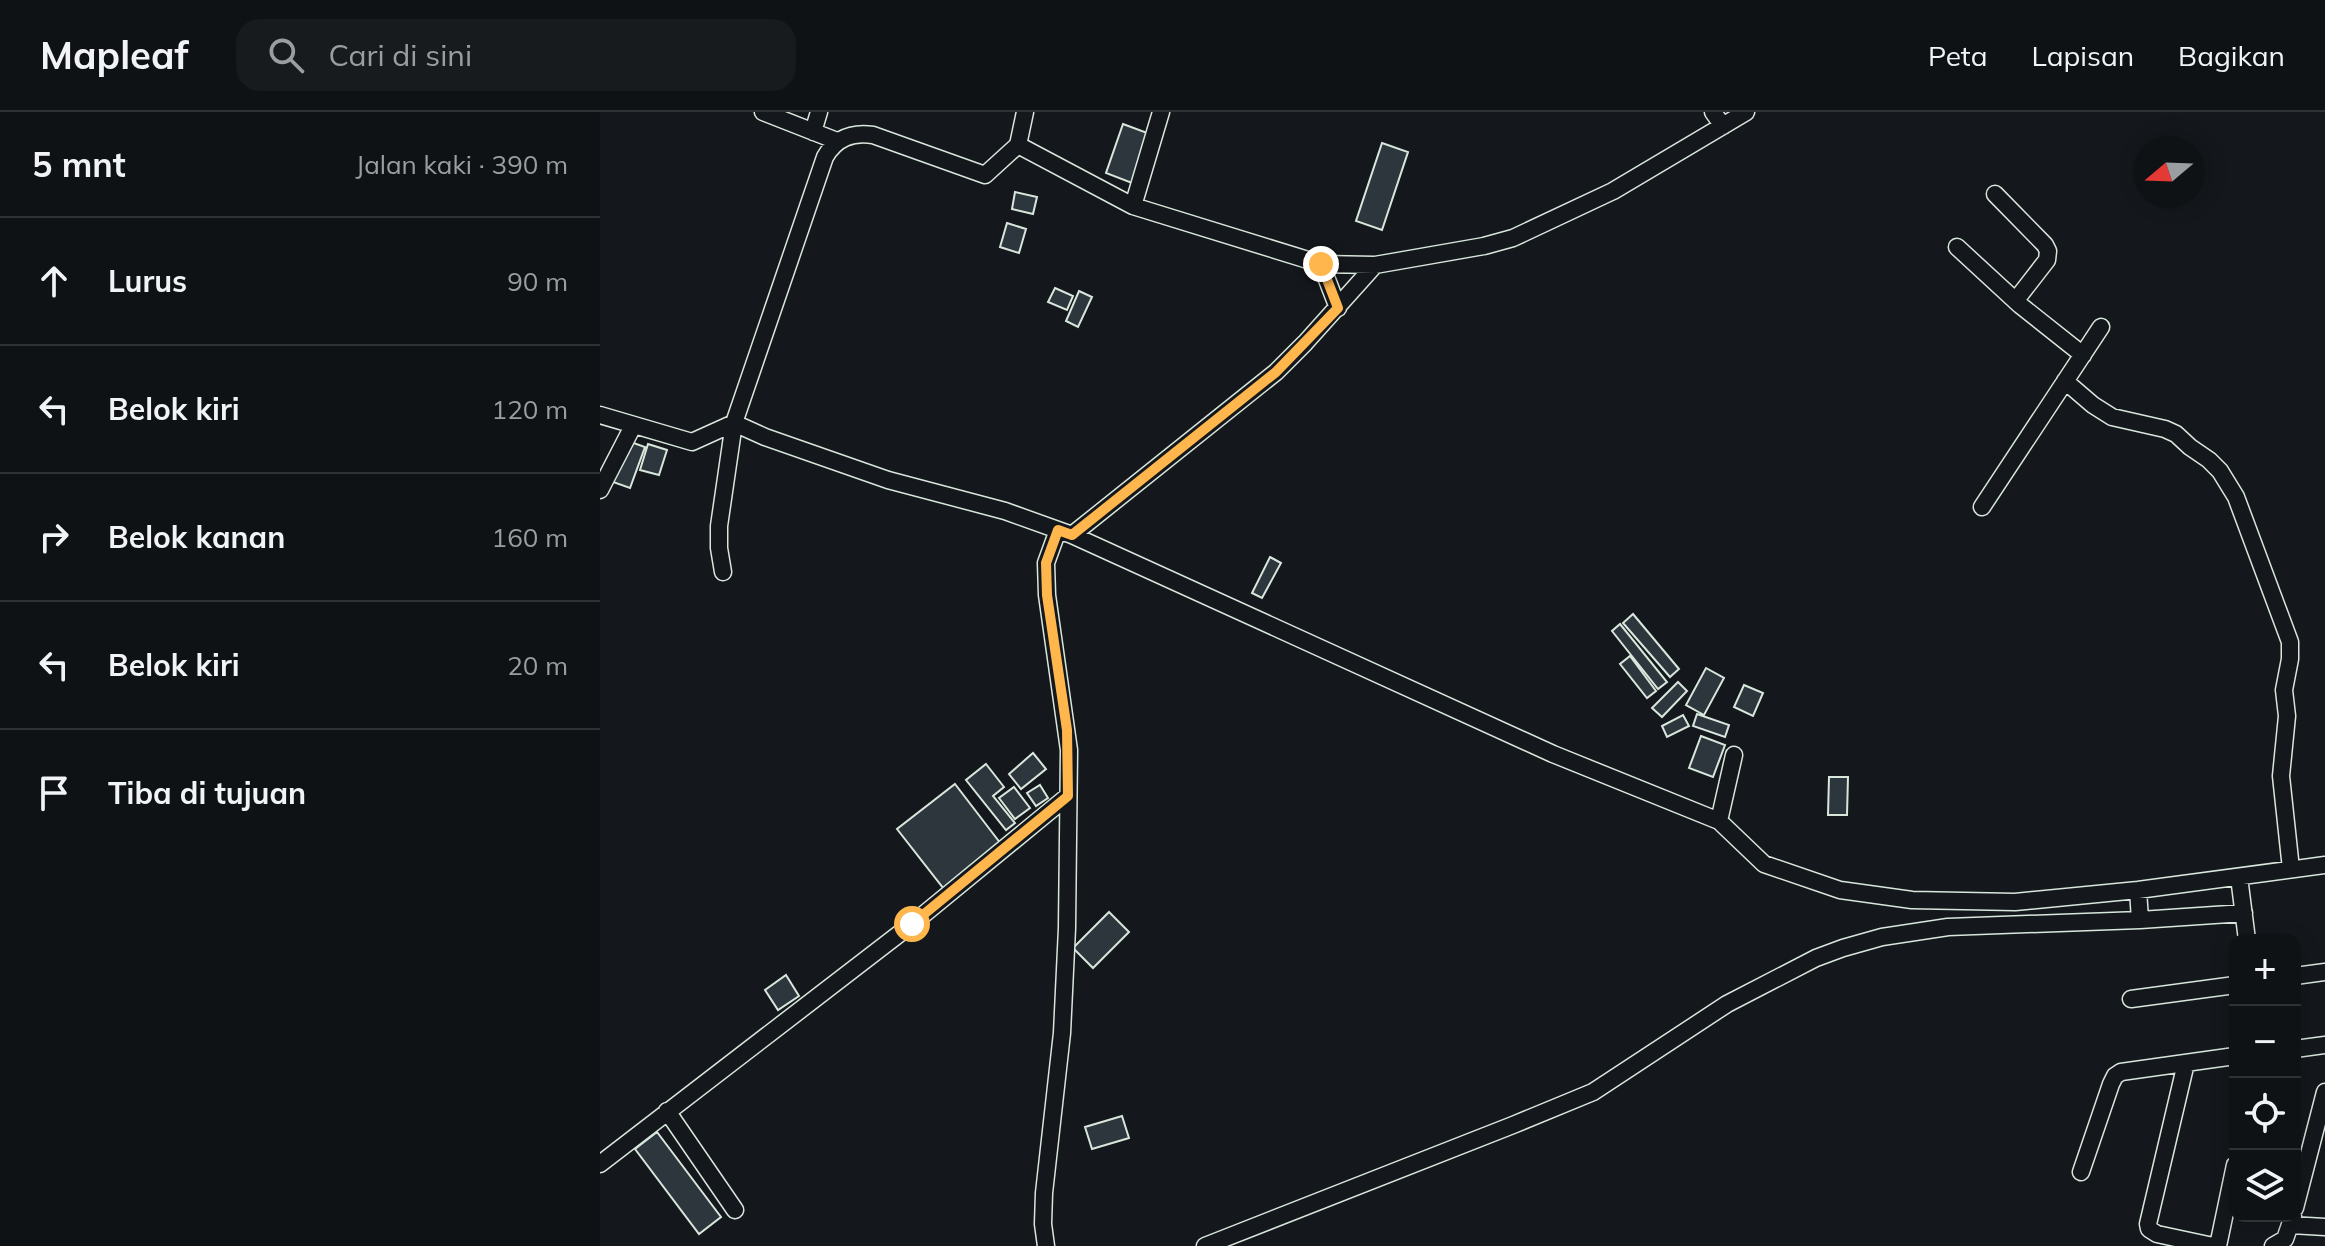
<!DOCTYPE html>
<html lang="id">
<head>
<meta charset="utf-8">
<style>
	:root { --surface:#0f1215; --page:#181b1e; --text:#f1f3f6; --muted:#9b9ea0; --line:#2f3234 }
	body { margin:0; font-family:Mulish,sans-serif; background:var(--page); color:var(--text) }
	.controls { position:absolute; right:24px; bottom:24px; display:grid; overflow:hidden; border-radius:16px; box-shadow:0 4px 20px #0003 }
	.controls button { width:72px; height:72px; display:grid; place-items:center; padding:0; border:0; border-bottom:2px solid var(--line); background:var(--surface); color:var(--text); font:40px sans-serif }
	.compass { position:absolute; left:1533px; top:24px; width:72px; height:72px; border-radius:50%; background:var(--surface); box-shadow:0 4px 20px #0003; rotate:251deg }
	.stop { position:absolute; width:24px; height:24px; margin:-18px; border:6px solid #ffb74d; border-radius:50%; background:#fff }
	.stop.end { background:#ffb74d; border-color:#fff; box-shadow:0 2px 8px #0008 }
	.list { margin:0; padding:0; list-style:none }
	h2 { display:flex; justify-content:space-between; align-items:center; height:104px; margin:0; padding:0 32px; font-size:34px }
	h2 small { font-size:26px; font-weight:400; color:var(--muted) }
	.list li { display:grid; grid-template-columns:52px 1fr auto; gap:24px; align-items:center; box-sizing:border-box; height:128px; padding:0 32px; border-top:2px solid var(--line) }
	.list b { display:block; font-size:30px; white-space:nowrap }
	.list em { font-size:26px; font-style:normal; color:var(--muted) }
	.icon { flex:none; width:44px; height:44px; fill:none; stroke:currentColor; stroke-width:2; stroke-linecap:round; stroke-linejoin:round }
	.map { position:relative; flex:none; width:1725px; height:1134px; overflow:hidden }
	header { display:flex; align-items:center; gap:48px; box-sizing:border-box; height:112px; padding:0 40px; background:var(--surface); border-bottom:2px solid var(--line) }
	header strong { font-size:38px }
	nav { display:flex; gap:44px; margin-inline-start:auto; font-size:28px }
	.search { width:560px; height:72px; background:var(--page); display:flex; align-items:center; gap:20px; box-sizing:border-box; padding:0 28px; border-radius:24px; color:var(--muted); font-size:30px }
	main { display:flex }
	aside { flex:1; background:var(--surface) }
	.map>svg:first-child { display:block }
	.building { fill:#2c363c; stroke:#d8e6dc; stroke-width:2 }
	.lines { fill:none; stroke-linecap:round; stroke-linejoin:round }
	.minor-casing { stroke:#d8e6dc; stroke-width:19 }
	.minor { stroke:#14181c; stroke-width:16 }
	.route { stroke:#ffb74d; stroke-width:10 }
</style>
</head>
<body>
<header>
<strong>Mapleaf</strong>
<div class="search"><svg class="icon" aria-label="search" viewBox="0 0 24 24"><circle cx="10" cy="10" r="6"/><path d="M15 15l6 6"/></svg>Cari di sini</div>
<nav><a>Peta</a><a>Lapisan</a><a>Bagikan</a></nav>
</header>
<main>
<aside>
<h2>5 mnt<small>Jalan kaki · 390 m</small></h2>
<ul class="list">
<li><svg class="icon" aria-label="ahead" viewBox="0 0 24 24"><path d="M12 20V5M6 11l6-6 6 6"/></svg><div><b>Lurus</b></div><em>90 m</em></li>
<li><svg class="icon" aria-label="left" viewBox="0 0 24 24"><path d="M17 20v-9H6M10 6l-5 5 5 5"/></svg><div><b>Belok kiri</b></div><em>120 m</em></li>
<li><svg class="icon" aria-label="right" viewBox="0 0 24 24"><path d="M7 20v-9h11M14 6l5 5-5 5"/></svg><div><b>Belok kanan</b></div><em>160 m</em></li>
<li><svg class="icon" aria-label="left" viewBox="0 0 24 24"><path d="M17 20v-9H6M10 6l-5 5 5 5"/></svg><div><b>Belok kiri</b></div><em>20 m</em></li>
<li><svg class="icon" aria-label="arrive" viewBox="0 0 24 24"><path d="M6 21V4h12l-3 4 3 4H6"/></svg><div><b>Tiba di tujuan</b></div></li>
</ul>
</aside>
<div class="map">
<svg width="1725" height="1134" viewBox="0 0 1725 1134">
	<rect width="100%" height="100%" fill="#14181c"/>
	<path class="building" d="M523 12 550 22 532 71 506 61Z
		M782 31 808 40 782 118 756 109Z
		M415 80 437 85 433 102 412 97Z
		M407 111 426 117 419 141 400 135Z
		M455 176 473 184 467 198 448 190Z
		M479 179 492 185 478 215 466 209Z
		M28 329 45 335 30 376 13 370Z
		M48 332 67 338 59 363 40 358Z
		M670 445 681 451 662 486 652 481Z
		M1033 502 1079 557 1070 565 1023 511Z
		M1020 512 1067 570 1058 577 1012 519Z
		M1030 544 1056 579 1047 586 1020 552Z
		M1106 556 1124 566 1104 603 1086 593Z
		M1078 570 1087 579 1062 605 1052 596Z
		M1144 573 1163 581 1153 604 1134 595Z
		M1097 602 1129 613 1125 625 1093 614Z
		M1083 603 1089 614 1067 625 1062 614Z
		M1101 624 1125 633 1113 665 1089 656Z
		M433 641 446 657 421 677 409 662Z
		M386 652 404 675 393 684 415 711 406 718 366 668Z
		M1229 665H1248L1247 703H1228Z
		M355 672 401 732 344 777 297 717Z
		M440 673 448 686 436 694 427 681Z
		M414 675 430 696 415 707 399 686Z
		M509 800 529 820 493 856 473 836Z
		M186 863 199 884 178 898 165 878Z
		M522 1004 529 1026 492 1037 485 1015Z
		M57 1020 121 1105 99 1122 35 1037Z"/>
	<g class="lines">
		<defs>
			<path id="minor" d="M163 0 237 29
				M1113 0 1123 14
				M213 20 219 0
				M418 33 425 0
				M1395 82 1445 133 1448 139 1447 148 1416 188
				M533 94 561 0
				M1357 135 1420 193 1483 243
				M721 152 738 196
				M1465 269 1493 293 1512 305 1565 317 1576 322 1590 335 1609 348 1620 359 1636 385 1690 530V547L1684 578 1687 604 1681 664 1691 757
				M0 303 92 330 134 311 165 325 288 368 405 399 472 423 953 642 1119 709 1164 752 1240 778 1312 788 1415 790 1538 778 1725 753
				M0 378 33 314
				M1382 395 1501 215
				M472 423 676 260 705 231 775 153 884 134 913 126 1013 79 1146 0
				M123 460 119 436V414L134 311 225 45C236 26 252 20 273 23L385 63 418 33 533 94 721 152 775 153
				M1119 709 1134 643
				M1639 765 1647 828
				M1538 778 1540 808 1644 801
				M1695 864 1725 860
				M1531 887 1635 873
				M1695 937 1725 933
				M1586 951 1548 1112 1549 1117 1557 1122 1613 1134
				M67 999 135 1098
				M0 1052 312 812 468 684
				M1481 1060 1511 972 1515 964 1521 960 1635 944
				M1695 1096 1725 980
				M1691 1113 1725 1115
				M446 1134 443 1112 444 1081 462 921 467 816 469 638 447 483 446 451 458 418
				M605 1134 913 1013 993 980 1127 892 1216 846 1243 836 1282 825 1348 815 1540 808
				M1618 1134 1635 1053
				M1673 1134 1685 1127 1693 1104"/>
		</defs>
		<use href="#minor" class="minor-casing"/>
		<use href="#minor" class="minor"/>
	</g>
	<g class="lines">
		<path class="route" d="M312 812 468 684 467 618 447 483 446 451 458 418 472 423 676 260 738 196 721 152"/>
	</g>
</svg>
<div class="controls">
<button>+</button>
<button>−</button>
<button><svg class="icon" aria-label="locate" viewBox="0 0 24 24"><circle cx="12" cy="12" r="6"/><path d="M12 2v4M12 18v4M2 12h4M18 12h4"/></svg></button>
<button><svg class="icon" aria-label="layers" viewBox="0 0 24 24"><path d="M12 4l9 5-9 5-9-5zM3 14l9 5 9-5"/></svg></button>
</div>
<svg class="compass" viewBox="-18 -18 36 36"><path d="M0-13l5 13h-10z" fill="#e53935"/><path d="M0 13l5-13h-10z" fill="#9b9ea0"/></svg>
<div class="stop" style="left:312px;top:812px"></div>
<div class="stop end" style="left:721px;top:152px"></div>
</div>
</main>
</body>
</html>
